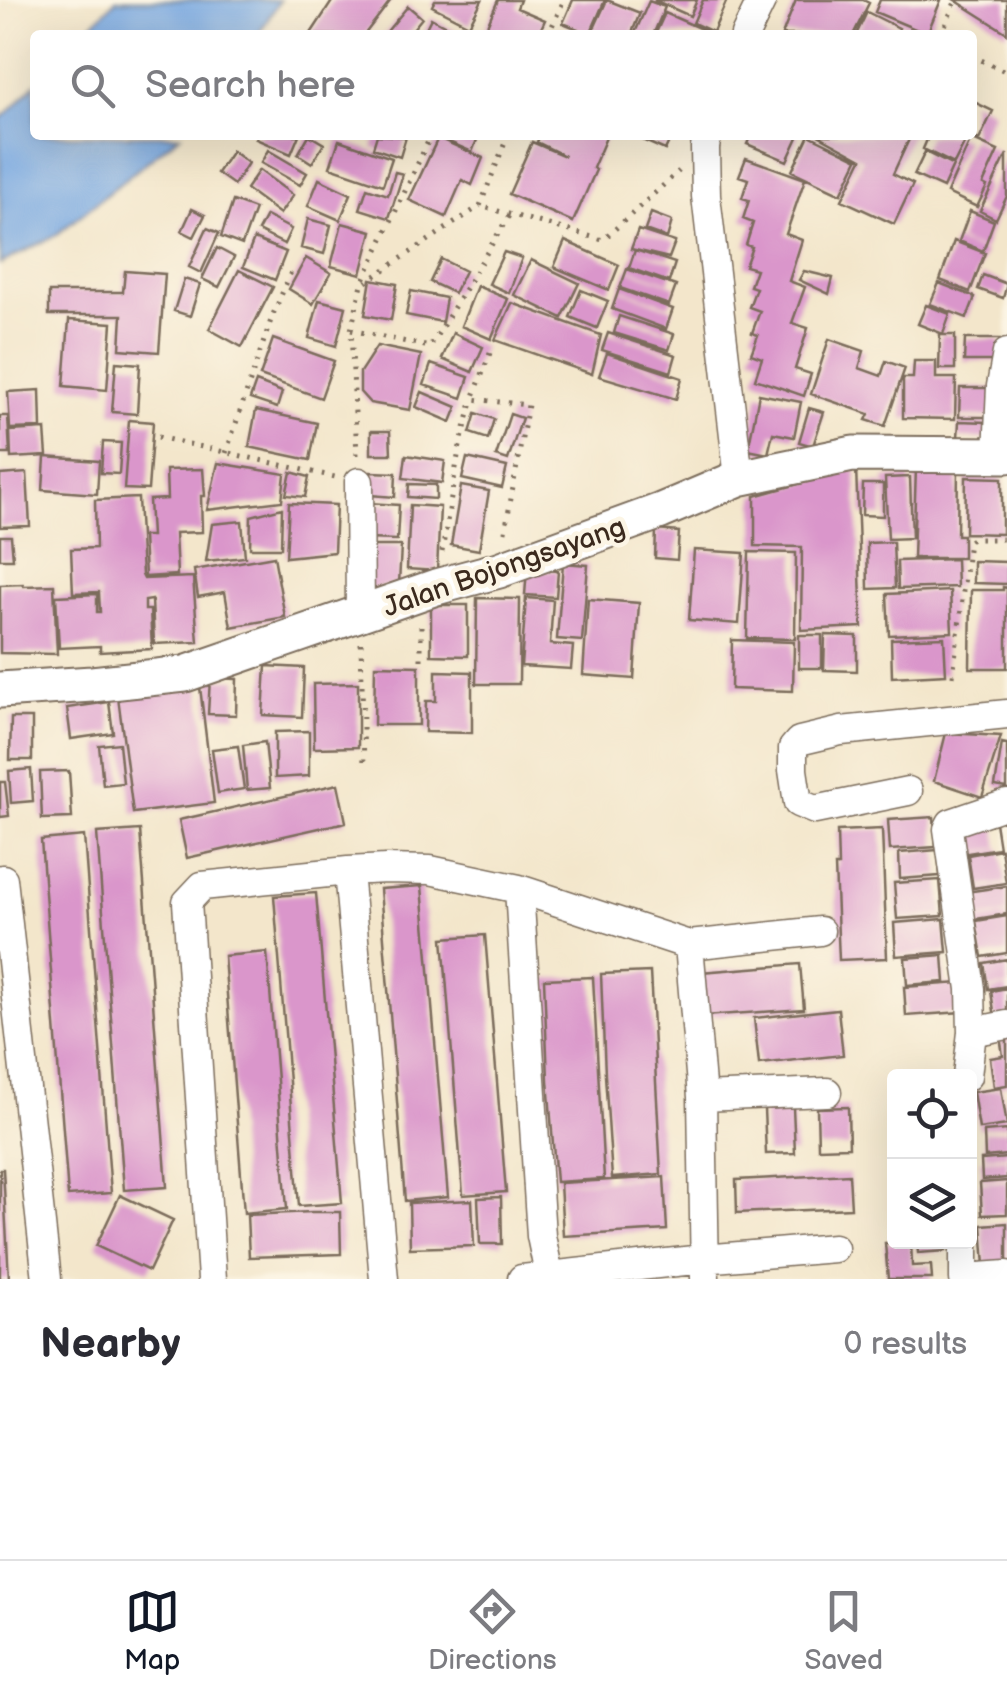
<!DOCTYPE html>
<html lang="en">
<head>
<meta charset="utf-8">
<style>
	:root { --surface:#fff; --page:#f7f7f7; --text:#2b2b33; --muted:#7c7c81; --line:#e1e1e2; --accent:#111827 }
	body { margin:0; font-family:"Balsamiq Sans",sans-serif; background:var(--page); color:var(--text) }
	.controls { position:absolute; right:30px; bottom:30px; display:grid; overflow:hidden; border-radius:10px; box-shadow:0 10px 40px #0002 }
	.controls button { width:90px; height:90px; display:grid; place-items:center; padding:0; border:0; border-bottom:2px solid var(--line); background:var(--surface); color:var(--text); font:50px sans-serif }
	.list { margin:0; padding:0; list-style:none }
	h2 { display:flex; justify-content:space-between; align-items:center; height:130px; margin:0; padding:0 40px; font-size:42px }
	h2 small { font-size:32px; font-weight:400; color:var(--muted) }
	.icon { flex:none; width:55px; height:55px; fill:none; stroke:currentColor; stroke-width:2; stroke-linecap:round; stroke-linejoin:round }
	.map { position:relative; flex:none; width:1007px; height:1279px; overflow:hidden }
	.search { position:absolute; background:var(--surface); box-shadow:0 10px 40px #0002; left:30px; right:30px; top:30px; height:110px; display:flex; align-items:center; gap:25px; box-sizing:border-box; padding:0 35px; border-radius:10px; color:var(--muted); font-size:38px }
	.sheet { height:280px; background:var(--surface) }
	nav { display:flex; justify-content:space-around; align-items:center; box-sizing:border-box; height:140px; border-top:2px solid var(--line); background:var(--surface); font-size:28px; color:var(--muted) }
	nav a { display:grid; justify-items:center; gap:5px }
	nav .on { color:var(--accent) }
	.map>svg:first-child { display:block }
	.water { fill:#77a7e1; stroke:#596880; stroke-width:2.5 }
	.building { fill:#da96cb }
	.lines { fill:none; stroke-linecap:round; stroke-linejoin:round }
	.minor-casing { stroke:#7b6c5b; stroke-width:31 }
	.tertiary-casing { stroke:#7b6c5b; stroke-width:39 }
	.path { stroke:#7b6c5b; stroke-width:5; stroke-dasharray:2.5 8; stroke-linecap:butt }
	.minor { stroke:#fff; stroke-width:28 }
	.tertiary { stroke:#fff; stroke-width:35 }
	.labels { text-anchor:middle; stroke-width:9; stroke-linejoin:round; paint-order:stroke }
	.street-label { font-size:28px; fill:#3b2a1e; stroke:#fcf5e5 }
</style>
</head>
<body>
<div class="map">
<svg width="1007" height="1279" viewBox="0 0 1007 1279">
	<rect width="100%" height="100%" fill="#fcf5e5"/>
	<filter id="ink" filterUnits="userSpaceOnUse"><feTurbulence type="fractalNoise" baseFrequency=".01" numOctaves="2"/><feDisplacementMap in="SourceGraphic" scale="20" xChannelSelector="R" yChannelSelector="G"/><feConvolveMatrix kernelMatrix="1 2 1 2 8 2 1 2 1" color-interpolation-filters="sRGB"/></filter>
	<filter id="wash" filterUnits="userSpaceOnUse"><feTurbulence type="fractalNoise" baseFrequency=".0048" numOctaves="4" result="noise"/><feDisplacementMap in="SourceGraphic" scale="40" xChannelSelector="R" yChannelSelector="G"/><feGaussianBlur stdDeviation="2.25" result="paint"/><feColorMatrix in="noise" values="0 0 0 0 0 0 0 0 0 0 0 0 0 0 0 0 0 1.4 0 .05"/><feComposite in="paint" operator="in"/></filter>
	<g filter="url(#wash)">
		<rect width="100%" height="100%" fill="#f3e6cb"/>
		<path class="water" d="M116 0H280L258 35H82Z
			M35 84V135H180L56 235 0 264V118L7 114Z"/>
		<g id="blocks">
			<path class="building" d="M333 0H391L364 35H310Z
				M435 0H482L469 25 432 6Z
				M498 0H520L517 8 545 20 538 35H483Z
				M573 0H605L590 34 563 23Z
				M607 0 640 13 631 35H591Z
				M654 0H697L690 16Z
				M703 0H727L713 32 693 23Z
				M796 0H863L869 3 853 35H782Z
				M880 0H941L927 34 875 12Z
				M955 0H1007V33Z
				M649 1 665 7 653 35H634Z
				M408 6 422 18 408 35H384Z
				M867 12 899 28 896 35H856Z
				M665 13 715 35H655Z
				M431 18 457 32 455 35H431L424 32Z
				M972 101 993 111 979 140 972 136Z
				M259 135H299L291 154 256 139Z
				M309 135 324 144 312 163 298 154Z
				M377 135 406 137 400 157 373 148Z
				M444 135H479L472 152 442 139Z
				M540 135H607L593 168 596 170 573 222 509 194 532 142 565 156 537 142Z
				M631 135H672L665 150Z
				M751 135H799L787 161 747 144Z
				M809 135 858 159 841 194 792 171Z
				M818 135H911L893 174 913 184 894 224 842 200 862 159Z
				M929 135H955L966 140 954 164 923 149Z
				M438 138 483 158 472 185 462 180 446 217 409 200Z
				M971 139 998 151 983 184 987 186 977 207 947 193Z
				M339 140 392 158 383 185 330 167Z
				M268 150 307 173 300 185 261 163Z
				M232 151 248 163 234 185 217 173Z
				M925 152 953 166 943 188 914 175Z
				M1007 154V196L996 219 980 211Z
				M746 158 805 179 786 234 802 240 789 281 805 287 792 323 808 328 795 369 811 374 804 396 755 379 762 358 751 354 758 335 752 333 760 311 749 307 756 288 750 286 756 269 745 266 752 247 746 245 753 223 743 219 749 200 742 198 748 179 739 176Z
				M259 170 293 195 280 214 246 189Z
				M395 172 403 174 389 218 360 209 367 188 388 195Z
				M319 179 351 194 340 220 308 206Z
				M233 201 255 209 242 245 221 237Z
				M192 209 205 215 194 237 182 231Z
				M970 211 994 221 983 251 959 241Z
				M651 213 672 221 667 238 645 230Z
				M266 216 291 229 284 244 258 231Z
				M308 219 331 225 324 254 301 248Z
				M342 223 372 231 361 274 331 266Z
				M207 228 219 233 201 273 189 267Z
				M638 230 675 242 669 258 631 249Z
				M254 239 286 252 275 280 243 267Z
				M565 241 619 265 609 290 554 267Z
				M954 241 985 253 970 292 940 280Z
				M217 248 234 257 219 287 202 279Z
				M635 250 675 263 669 282 629 268Z
				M504 252 522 258 509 293 489 284Z
				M306 258 331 273 313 304 289 289Z
				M441 259 465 271 454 293 430 282Z
				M531 260 579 283 562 318 514 295Z
				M627 269 676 286 669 305 620 288Z
				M239 270 273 287 242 347 209 329Z
				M125 271 165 274 159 352 120 349 122 315H49V292H123Z
				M804 271 833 278 829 294 799 280Z
				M983 275 1007 284 1003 298 978 289Z
				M184 279 200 284 190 316 174 311Z
				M371 279 397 284 391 320 365 315Z
				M939 283 975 297 967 318 930 304Z
				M477 286 508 299 491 339 461 326Z
				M619 289 673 309 666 329 612 309Z
				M581 290 608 301 597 328 570 317Z
				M411 291 446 298 442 322 406 315Z
				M319 300 346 307 336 346 309 338Z
				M512 303 601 335 592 374 495 340Z
				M926 305 950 314 943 334 918 324Z
				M619 316 674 334 669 350 614 333Z
				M69 320 112 323 107 390 64 386Z
				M453 333 483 347 472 372 442 359Z
				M608 333 676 355 671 372 602 350Z
				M940 335H955V369H939Z
				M273 339 334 361 321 398 260 376Z
				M829 339 864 351 859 368 881 376 886 361 905 368 885 426 866 420 869 414 811 394Z
				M965 339H1000V361H964Z
				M377 346 421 355 410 410 370 403 360 392V372Z
				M607 353 682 378 676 399 599 376Z
				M914 361H936V378H956L955 419 903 418V378H913Z
				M116 362 140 364 137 414 112 412Z
				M431 364 469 377 462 398 424 385Z
				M256 382 282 392 277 408 250 399Z
				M960 388H996V417H959Z
				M40 390 41 428 10 429 8 392Z
				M422 392 457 407 451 422 416 407Z
				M759 394 801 402 794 437 773 433 768 454 748 450Z
				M809 408 824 412 813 446 799 442Z
				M256 410 317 423 310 460 249 447Z
				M476 413 494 419 488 439 470 433Z
				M510 414 522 418 508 460 496 456Z
				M0 416H8L10 454H0Z
				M129 420 153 422 148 490 124 489Z
				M959 421 987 422V439L958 438Z
				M45 429 47 456 11 458 10 431Z
				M371 431H390L391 454H371Z
				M103 442 121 443 119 474 101 473Z
				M406 455 445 461 442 483 403 478Z
				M45 457 99 461 97 494 43 490Z
				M467 458 507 467 502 488 462 479Z
				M218 463 285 474 282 501 207 510Z
				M856 468 862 627 801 630 802 547 755 546V496Z
				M916 468 958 469 957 535H963V558H913Z
				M203 469 205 496H201L202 532 175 533 177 575 145 577 143 536H151L149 500 167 499 166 470Z
				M291 472 309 477 305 497 286 495Z
				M371 472 396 473 395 497 370 495Z
				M27 473 30 526 0 527V475Z
				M910 477 912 538 888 539 885 478Z
				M966 477 1002 478V534L965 533Z
				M409 484 436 485V499L408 497Z
				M863 484H883V516L862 515Z
				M461 486 489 491 479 550 451 545Z
				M138 498 142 575 144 579 193 577 198 642 154 644 152 600 145 601V610H150L152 649 100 652V646L59 648 56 596 97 594V612H100L99 592 73 593 71 549 96 548 95 500Z
				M289 503 336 505 334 552 286 557Z
				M368 503 399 505 397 540 366 539Z
				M410 505 440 507 437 571 407 569Z
				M282 508 281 548H250L251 516Z
				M242 521 245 557 206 561 212 524Z
				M656 530 679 532 677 560 655 558Z
				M0 536H11L13 559H0Z
				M893 542 895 588 868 589 867 543Z
				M367 546H401L399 584 366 590Z
				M694 550 744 553 739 624 689 620Z
				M749 552 796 553 795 639 747 638Z
				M274 556 285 617 231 627 225 592 198 597 194 570Z
				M956 559 957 587 898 589 897 561Z
				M973 561 1007 562V584L973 583Z
				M563 563 588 565 582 641 557 639Z
				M527 569 558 571 556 597 525 595Z
				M23 584 24 586 54 585 57 654 0 653V585Z
				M1003 587 1007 588V668H970L971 590H1003Z
				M950 591 952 632 889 635 887 594Z
				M477 598 520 599 519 684H476Z
				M526 598 553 600 550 644 573 646 571 669 521 666Z
				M588 599 639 603 634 679 583 675Z
				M431 605H468V656L431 655Z
				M799 635H822V668H799Z
				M825 635 857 636V671L824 670Z
				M944 637 946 674 892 677 891 639Z
				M732 640 794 642 793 691 731 689Z
				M375 665 419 666V725H374Z
				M266 666 304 668 302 717 263 715Z
				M436 671 472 672V733L425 732 426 701H436Z
				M210 678 237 679 236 715 208 714Z
				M358 683V747L314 748 313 684Z
				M200 687 214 803 133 813 118 697Z
				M109 702 113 733 71 739 67 708Z
				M11 718H32V760H10Z
				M309 731V776L275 778V732Z
				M946 733 1001 736 982 797 934 781Z
				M265 742 270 788 247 790 243 745Z
				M119 743 123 783 103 785 99 745Z
				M1002 743 1007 744V788L995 786Z
				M238 746 244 789 218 793 212 749Z
				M31 769 33 801 11 803 9 771Z
				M69 771 72 818 42 819 40 772Z
				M0 782H5L9 816 0 817Z
				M338 784 346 822 187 858 179 820Z
				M994 816 999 848 962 854 957 822Z
				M934 817 936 847 890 850 888 820Z
				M882 829 887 958 839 960 835 866H838L837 831Z
				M140 830 167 1187 124 1190 97 833Z
				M84 836 111 1193 68 1196 41 840Z
				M1001 849 1006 883 973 888 968 855Z
				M938 850 940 876 900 879 899 853Z
				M940 880 943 916 897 919 894 883Z
				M422 886 448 1197 405 1201 380 889Z
				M1007 886V914L970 920 966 892Z
				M316 893 342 1203 299 1206 274 896Z
				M1007 916V953L982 957 976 921Z
				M944 919 947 952 896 956 894 923Z
				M485 935 506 1192 463 1195 443 938Z
				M267 952 287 1209 244 1213 224 956Z
				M943 955 945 982 907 985 905 958Z
				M1007 959V986L988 989 984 963Z
				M800 964 804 1009 704 1016 701 972Z
				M650 972 661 1174 612 1178 605 1075 601 974Z
				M593 977 604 1179 556 1182 548 1080 544 979Z
				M960 983 962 1012 906 1016 904 987Z
				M1007 988V1016L995 1018 991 991Z
				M838 1009 843 1055 759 1064 754 1018Z
				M1007 1028V1085L994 1087 990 1058 1003 1056 999 1029Z
				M1001 1088 1007 1125 979 1129 973 1092Z
				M793 1107 795 1153 766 1154 764 1109Z
				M848 1107 849 1147 818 1148 817 1108Z
				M1007 1130V1155L985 1157 984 1132Z
				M1007 1158V1178L982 1180 981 1160Z
				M0 1169H3L9 1279H0Z
				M849 1174 851 1208 737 1213 736 1180Z
				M664 1177 667 1230 563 1236 560 1183Z
				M1007 1181V1214L982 1215 980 1183Z
				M120 1195 173 1220 149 1271 96 1246Z
				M501 1197 502 1244H480L478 1198Z
				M472 1200 474 1246 410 1248 409 1203Z
				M312 1212H340L341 1254 249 1257 247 1215Z
				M1007 1223V1264L985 1266 982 1225Z
				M911 1242 912 1266 931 1265 932 1279H888L885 1243Z
				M917 1242H945L946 1251 918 1253Z"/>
		</g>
	</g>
	<g filter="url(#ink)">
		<use href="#blocks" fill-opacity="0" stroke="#7b6c5b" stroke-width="2.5"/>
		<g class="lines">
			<defs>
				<path id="minor" d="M745 35 762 0
					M707 135 705 148 706 196 739 478
					M998 454 1001 386 1007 353
					M359 482 360 615
					M908 791 815 810 798 803 793 770V748L799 741 841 731 1007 714
					M348 871 384 1279
					M3 879 47 1279
					M519 889 541 1236 550 1279
					M689 945 702 1097 705 1279
					M972 1032 1007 1025
					M967 1076 972 1032 971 989 948 829 951 823 1007 804
					M702 1097 827 1092
					M964 1278 1007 1275
					M212 1279 187 902 202 886 348 871 386 869 430 870 519 889 689 945 820 931
					M522 1279 703 1259 834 1248
					M964 1279V1242"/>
				<path id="tertiary" d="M0 690 92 684 185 674 436 587 499 570 661 511 739 478 853 454 1007 455"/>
			</defs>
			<use href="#minor" class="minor-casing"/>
			<use href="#tertiary" class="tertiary-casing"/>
			<path class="path" d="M477 35 478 32
				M548 35 564 0
				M941 35 956 0
				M972 56 1003 70 1007 69
				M508 135 480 206 603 240 679 171
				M366 282 480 206
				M351 330 430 347 510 214
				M490 353 473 399 528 405 504 537
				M158 437 335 477
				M226 453 272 317 291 272
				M357 455 351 330 362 284 431 135
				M442 552 459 450 473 399
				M421 626V660
				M361 643 364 767
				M953 676 969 541 972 539H1007"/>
			<use href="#minor" class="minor"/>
			<use href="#tertiary" class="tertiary"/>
		</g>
	</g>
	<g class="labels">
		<g class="street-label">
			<text transform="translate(504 566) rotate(-19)" y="10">Jalan Bojongsayang</text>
		</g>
	</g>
</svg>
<div class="controls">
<button><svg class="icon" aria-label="locate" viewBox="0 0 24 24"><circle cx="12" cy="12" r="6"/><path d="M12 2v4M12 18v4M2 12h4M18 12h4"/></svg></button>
<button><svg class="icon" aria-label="layers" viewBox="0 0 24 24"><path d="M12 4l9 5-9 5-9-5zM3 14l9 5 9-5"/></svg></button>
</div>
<div class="search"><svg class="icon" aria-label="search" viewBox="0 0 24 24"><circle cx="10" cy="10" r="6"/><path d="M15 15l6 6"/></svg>Search here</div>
</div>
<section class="sheet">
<h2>Nearby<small>0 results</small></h2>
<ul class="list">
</ul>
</section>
<nav>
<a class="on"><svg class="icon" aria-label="map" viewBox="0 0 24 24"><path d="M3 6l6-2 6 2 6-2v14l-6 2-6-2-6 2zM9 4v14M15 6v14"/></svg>Map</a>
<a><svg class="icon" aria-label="directions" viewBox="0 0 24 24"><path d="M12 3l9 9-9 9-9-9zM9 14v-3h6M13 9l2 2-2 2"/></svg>Directions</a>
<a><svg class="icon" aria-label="saved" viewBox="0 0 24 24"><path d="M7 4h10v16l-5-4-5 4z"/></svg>Saved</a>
</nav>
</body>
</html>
